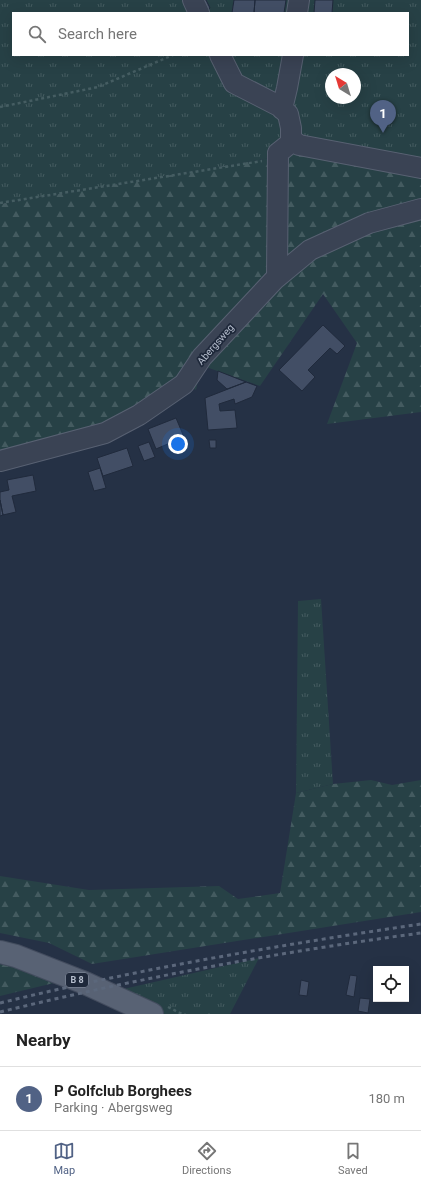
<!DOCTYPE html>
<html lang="en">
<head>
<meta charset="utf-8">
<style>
	:root { --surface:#fff; --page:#f2f2f2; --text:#222; --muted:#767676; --line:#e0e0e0; --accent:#516285 }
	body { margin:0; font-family:Roboto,sans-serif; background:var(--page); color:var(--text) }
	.controls { position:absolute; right:12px; bottom:12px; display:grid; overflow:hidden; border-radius:0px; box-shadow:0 4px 16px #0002 }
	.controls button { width:36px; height:36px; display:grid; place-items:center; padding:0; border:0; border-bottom:1px solid var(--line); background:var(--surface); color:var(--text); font:20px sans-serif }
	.compass { position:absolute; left:325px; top:68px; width:36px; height:36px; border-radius:50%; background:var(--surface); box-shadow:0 4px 16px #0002; rotate:322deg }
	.you { position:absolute; left:178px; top:444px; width:14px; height:14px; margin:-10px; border:3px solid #fff; border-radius:50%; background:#1a73e8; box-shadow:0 0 0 6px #1a73e833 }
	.badge { display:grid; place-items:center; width:26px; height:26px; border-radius:50%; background:var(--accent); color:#fff; font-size:13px; font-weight:700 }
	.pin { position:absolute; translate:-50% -33px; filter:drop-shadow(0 1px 2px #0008) }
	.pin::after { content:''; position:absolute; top:21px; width:14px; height:12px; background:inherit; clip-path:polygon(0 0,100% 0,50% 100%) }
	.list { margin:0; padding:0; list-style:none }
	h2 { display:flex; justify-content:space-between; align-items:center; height:52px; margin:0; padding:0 16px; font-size:17px }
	h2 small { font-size:13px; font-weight:400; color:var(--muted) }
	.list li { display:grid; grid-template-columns:26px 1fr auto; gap:12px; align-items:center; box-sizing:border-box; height:64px; padding:0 16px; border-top:1px solid var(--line) }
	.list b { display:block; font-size:15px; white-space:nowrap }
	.list p { margin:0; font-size:13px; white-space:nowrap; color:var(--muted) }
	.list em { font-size:13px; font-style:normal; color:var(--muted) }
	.icon { flex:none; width:22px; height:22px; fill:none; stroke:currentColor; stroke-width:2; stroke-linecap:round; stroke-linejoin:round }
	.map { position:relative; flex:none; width:421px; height:1014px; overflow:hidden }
	.search { position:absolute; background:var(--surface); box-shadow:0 4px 16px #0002; left:12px; right:12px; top:12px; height:44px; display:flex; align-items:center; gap:10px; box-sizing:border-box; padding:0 14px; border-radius:0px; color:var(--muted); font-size:15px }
	.sheet { height:116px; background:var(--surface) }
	nav { display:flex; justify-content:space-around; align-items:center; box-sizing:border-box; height:56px; border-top:1px solid var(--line); background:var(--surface); font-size:11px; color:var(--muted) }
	nav a { display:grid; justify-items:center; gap:2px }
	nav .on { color:var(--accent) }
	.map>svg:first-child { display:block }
	.grass { fill:url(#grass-tufts); fill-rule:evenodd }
	.forest { fill:url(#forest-firs) }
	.building { fill:#424e65; stroke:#202a3c }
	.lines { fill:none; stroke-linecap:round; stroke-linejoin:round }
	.minor-casing { stroke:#586172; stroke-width:22 }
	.major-casing { stroke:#434c5e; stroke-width:24 }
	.path { stroke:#455d62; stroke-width:2.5; stroke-dasharray:3 3; stroke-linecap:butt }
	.minor { stroke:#3a4354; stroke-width:20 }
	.major { stroke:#586274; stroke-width:22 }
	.rail { stroke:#5b677b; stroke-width:3; stroke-dasharray:4 4; stroke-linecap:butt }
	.labels { text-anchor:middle; stroke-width:3.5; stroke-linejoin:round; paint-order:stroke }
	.shield { fill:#1e283a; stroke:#8992a2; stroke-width:1 }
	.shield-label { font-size:9px; font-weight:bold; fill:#b7bfce }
	.street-label { font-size:10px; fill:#b7bfce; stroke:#1e283a }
</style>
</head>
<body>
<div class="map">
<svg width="421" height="1014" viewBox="0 0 421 1014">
	<defs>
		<pattern id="grass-tufts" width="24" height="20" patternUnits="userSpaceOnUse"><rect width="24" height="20" fill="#274146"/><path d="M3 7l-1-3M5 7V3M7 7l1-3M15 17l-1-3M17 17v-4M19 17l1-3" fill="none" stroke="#445b60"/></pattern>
		<pattern id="forest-firs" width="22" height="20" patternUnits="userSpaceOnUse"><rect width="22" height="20" fill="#274146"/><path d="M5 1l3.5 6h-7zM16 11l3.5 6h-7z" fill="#445b60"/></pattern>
	</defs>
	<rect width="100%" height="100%" fill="#253145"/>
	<path class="grass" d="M0 0H421V162L276 157 0 204ZM13 13H408V55H13ZM331 74H355V98H331Z
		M321 599 333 784 296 793 298 601Z
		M259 958 230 1014H151L106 993Z"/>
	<path class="forest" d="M296 138 421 162V412L327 424 357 343 323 294 260 386 206 367 199 376 196 390 178 377 134 410 106 424 0 452V204L276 157Z
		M371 780 392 785 421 780V912L92 964 49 943 0 933V876L89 890 219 886 238 899 280 893 296 793 333 784Z
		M0 964 23 969 54 983 0 996Z"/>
	<path class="building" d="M199 0H206L210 8 204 11Z
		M234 0H255L254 13H232Z
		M255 0H286L284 13H254Z
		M315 0H333L332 13H314Z
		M323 325 345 346 337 354 330 348 308 370 315 377 302 391 279 370Z
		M218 371 246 382 227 389 217 380Z
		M246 382 257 386 252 397 235 404 234 399 219 404 220 411 235 410 237 428 208 430 205 398Z
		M176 418 184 437 156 449 148 429Z
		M209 440H216V448H210Z
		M149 442 155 457 144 461 138 446Z
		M127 448 133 466 103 476 97 458Z
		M100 468 106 488 94 491 88 472Z
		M33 475 36 491 12 496 16 512 3 515 0 500V492L9 490 7 480Z
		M0 500 3 515 0 516Z
		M350 975 357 976 354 997 346 995Z
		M301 980 309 982 307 996 299 995Z
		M360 998 370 999 368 1013 358 1011Z"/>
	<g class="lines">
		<defs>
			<path id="minor" d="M193 0 199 13
				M297 13 299 0
				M220 55 234 83 279 106 288 114 291 128V139L299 145 421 168
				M282 109 287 88 293 55
				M277 277 278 153 293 141
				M0 461 105 433 139 415 184 384 202 357 275 279 310 250 369 223 421 209"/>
			<path id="major" d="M0 952 16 956 85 983 152 1014"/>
		</defs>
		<use href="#minor" class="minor-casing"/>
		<use href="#major" class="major-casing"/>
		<path class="path" d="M0 107 98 87 173 55
			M0 203 262 161
			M168 1007 182 1014"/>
		<use href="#minor" class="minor"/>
		<use href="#major" class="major"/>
		<path class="rail" d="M0 1003C139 969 280 945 421 924
			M0 1012C139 978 279 952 421 933"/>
	</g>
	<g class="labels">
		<rect class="shield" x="66" y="973" width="22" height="14" rx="3"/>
		<g class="shield-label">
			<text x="77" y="983">B 8</text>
		</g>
		<g class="street-label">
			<text transform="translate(215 344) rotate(-49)" y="4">Abergsweg</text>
		</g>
	</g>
</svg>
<div class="controls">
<button><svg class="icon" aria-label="locate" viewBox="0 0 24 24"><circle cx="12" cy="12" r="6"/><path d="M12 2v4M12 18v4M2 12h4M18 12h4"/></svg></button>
</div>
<svg class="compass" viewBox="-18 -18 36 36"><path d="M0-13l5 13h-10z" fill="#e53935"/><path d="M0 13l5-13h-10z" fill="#767676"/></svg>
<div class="you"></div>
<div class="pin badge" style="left:383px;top:133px">1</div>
<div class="search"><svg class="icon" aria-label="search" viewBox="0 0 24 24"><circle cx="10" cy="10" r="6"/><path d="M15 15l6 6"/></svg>Search here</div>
</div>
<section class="sheet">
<h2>Nearby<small></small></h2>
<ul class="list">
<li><span class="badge">1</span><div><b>P Golfclub Borghees</b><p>Parking · Abergsweg</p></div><em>180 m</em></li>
</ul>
</section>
<nav>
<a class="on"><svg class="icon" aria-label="map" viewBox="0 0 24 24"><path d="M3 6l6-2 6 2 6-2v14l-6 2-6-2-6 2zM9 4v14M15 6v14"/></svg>Map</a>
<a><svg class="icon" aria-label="directions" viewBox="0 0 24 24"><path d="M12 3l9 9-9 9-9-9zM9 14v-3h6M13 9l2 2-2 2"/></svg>Directions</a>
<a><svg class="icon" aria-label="saved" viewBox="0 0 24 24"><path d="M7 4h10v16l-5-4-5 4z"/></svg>Saved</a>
</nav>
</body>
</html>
